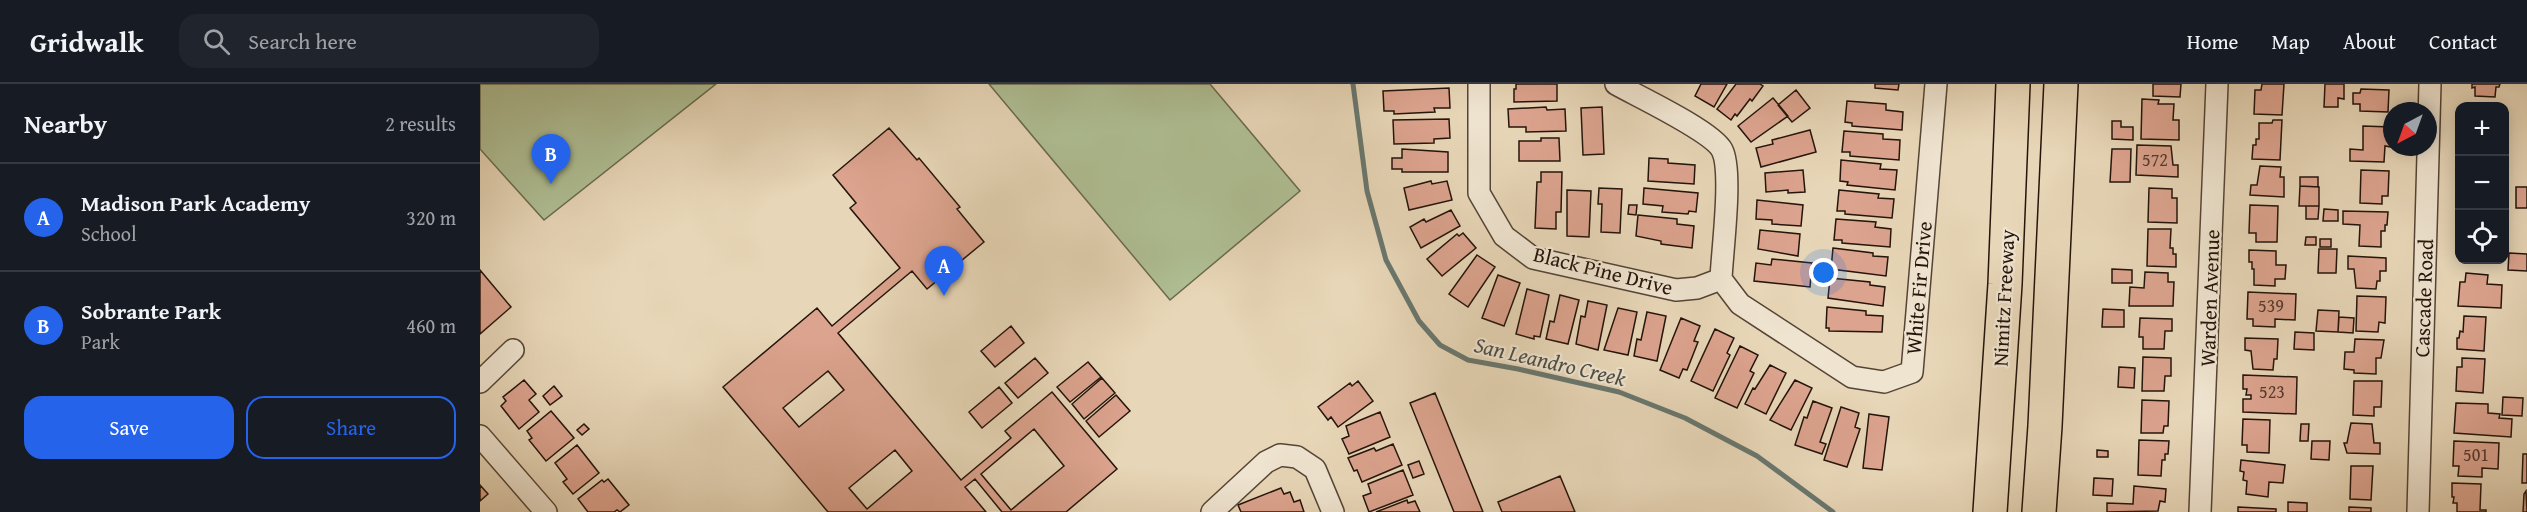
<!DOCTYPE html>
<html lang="en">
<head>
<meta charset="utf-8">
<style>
	:root { --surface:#171b24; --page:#20242c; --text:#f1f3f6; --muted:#9ea1a6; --line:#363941; --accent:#2563eb }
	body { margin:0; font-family:"Gentium Book Plus",serif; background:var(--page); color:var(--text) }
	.controls { position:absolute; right:18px; top:18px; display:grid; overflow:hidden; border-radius:12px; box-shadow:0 3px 15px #0003 }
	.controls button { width:54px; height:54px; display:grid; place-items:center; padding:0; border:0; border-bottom:2px solid var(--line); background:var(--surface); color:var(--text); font:30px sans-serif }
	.compass { position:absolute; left:1903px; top:18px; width:54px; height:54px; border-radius:50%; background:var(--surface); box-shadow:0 3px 15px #0003; rotate:221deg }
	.you { position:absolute; left:1344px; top:189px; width:21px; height:21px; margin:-15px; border:4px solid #fff; border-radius:50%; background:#1a73e8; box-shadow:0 0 0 9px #1a73e833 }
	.badge { display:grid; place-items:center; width:39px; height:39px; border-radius:50%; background:var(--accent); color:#fff; font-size:20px; font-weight:700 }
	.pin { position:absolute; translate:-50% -50px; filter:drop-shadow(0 2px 3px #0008) }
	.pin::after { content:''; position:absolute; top:32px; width:21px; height:18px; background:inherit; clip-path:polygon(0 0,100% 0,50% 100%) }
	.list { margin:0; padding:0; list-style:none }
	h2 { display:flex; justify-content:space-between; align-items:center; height:78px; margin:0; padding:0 24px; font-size:26px }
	h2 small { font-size:20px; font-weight:400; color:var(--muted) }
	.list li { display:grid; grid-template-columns:39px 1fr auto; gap:18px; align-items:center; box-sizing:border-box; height:108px; padding:0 24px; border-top:2px solid var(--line) }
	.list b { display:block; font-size:22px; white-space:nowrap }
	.list p { margin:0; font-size:20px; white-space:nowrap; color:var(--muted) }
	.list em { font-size:20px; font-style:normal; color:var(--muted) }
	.actions { display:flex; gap:12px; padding:18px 24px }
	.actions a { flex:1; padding:14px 0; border:2px solid var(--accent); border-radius:18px; text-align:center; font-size:21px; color:var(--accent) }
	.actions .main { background:var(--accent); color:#fff }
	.icon { flex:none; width:33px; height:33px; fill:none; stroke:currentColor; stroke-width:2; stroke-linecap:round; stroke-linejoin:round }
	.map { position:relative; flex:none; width:2047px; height:428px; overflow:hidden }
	header { display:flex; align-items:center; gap:36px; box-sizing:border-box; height:84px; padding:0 30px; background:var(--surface); border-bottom:2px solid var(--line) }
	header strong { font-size:28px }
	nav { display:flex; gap:33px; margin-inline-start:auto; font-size:21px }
	.search { width:420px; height:54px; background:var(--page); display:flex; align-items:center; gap:15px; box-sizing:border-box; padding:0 21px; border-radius:18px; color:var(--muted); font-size:22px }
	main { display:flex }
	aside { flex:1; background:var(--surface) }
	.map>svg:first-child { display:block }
	.green { fill:#afbf94; stroke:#6a6a50; stroke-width:1.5 }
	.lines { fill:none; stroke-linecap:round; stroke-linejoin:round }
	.stream { stroke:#69776e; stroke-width:5 }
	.building { fill:#dca38e; stroke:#24140b; stroke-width:1.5; fill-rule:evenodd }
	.minor-casing { stroke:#554436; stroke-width:24 }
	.motorway-casing { stroke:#24140b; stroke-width:36 }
	.minor { stroke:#efe4d0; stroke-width:21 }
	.motorway { stroke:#e7d6b7; stroke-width:33 }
	.labels { text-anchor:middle; stroke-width:4.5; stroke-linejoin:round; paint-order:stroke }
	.number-label { font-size:18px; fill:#52382c }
	.street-label { font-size:21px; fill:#24140b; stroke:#efe4d0 }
	.water-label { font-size:22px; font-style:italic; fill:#4c4e45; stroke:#efe4d0 }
</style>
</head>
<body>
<header>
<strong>Gridwalk</strong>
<div class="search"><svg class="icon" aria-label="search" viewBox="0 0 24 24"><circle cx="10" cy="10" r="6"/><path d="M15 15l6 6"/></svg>Search here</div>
<nav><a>Home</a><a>Map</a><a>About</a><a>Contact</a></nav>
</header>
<main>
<aside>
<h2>Nearby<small>2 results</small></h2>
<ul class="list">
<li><span class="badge">A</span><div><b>Madison Park Academy</b><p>School</p></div><em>320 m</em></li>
<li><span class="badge">B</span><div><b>Sobrante Park</b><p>Park</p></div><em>460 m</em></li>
</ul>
<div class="actions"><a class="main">Save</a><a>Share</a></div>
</aside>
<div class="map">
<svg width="2047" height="428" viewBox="0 0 2047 428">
	<rect width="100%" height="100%" fill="#e7d6b7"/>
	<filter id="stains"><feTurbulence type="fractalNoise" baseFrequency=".00333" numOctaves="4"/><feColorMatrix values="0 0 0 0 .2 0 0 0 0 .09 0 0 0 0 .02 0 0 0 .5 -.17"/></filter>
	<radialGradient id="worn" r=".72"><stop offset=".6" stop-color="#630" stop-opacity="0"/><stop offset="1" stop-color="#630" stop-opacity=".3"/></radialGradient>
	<path class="green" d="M0 0H236L64 136 0 65Z
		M509 0H730L820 107 690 216Z"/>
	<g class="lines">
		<path class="stream" d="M873 0 887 107 906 176 939 237 960 261 988 276 1038 285 1139 308 1205 334 1277 372 1353 428"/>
	</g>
	<path class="building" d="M1036 0H1077V17L1034 18V5H1036Z
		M1221 0H1247L1234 23 1215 12Z
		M1256 0H1280L1283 2 1272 17 1270 15 1257 32 1255 30 1251 36 1237 25Z
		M1395 0H1419L1418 6 1395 4Z
		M1673 0H1701L1700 13 1673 12Z
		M1782 0H1804L1802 31 1774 30 1775 6H1781Z
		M1845 0H1864V15L1858 14V23H1844Z
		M1992 0H2020L2019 3H2016L2015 13 1995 12V3L1992 4Z
		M969 4 970 24H954L955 28 914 30V27H904L903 7Z
		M1881 5 1909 6 1908 28 1880 27V20H1873V9H1880Z
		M1316 6 1330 24 1312 38 1298 21Z
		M1293 14 1308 32 1271 58 1258 42Z
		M1662 15 1679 16 1678 20H1694L1693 36H1699V56L1661 55Z
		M1367 17 1406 20V26L1423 28 1422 46 1372 42V39L1365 38Z
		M1987 19 2014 21V22H1987Z
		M1066 23 1067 26 1085 25 1086 47 1046 48V43H1029L1028 25Z
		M1122 23 1124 70 1103 71 1101 24Z
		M969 35 970 54 954 55V59L914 60 913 36Z
		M1793 36H1802L1800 76 1772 75 1773 61H1776V55H1779V39H1792Z
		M1632 37H1641V43H1653V56L1632 55Z
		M1883 42 1911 43V63L1905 62 1904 78 1870 77V65L1883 66Z
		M409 44 437 76 439 74 480 123 477 125 504 158 447 205 432 187 358 249 481 396 531 354 525 347 572 308 637 385 586 428H522L495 395 485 403 506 428H348L243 303 337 224 352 242 420 184 370 124 376 119 353 91ZM348 287 364 306 319 343 303 324ZM554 345 584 382 531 426 501 390ZM415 366 432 387 387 425 369 404Z
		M1330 46 1336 68 1281 83 1276 64 1293 60 1292 56Z
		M1364 47 1403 50V55L1420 56 1419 76 1370 72V68H1362Z
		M1061 54H1079L1080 77H1039V57H1061Z
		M1657 61 1691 62 1693 81H1698V93L1656 91Z
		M922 65 968 68V88H922V85H912V74H922Z
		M1632 65H1651L1650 98H1630Z
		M1169 74 1188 75V79L1215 81 1214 100 1168 97Z
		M1361 76 1401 80 1400 85 1417 86 1415 106 1367 101 1368 98 1360 97Z
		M1780 82 1801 83 1800 93H1804V113L1770 111 1771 101H1777Z
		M1323 86 1325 108 1308 109V106L1286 108 1285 89Z
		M1881 86 1909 87 1908 112H1902V120L1880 119Z
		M1061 88H1082L1081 128H1076V145L1055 144 1057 98H1061Z
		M1820 93H1838V103L1820 102Z
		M951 97 952 100 967 97 972 116 929 126 924 104Z
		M1820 102 1839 103V122H1819Z
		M2036 103H2047V124H2036Z
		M1119 104 1142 105 1140 149 1121 148 1122 120H1118Z
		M1164 104 1218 109 1216 128 1209 127 1208 130 1182 128 1183 122 1163 120Z
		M1669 104 1692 105V114H1697V139L1668 138Z
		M1087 106 1111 107 1109 153 1087 152Z
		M1359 106 1399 110 1398 114 1414 115 1412 134 1365 130V127H1357Z
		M1277 116 1323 121 1321 142 1292 140V136L1276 135Z
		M1149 121H1157L1156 131 1148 130Z
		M1770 121 1798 122 1797 158H1776V149H1769Z
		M1826 122H1839L1838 135H1826Z
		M1844 125 1858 126V137H1843Z
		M971 126 980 142 941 164 930 143 944 135 946 138Z
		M1863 127 1908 128 1907 141H1905V147H1901V163L1879 162 1880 141 1863 140Z
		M1158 131 1197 135V140L1214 142 1212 164 1181 160V157L1156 152Z
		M1356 135 1396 138 1395 143 1411 145 1410 163 1362 159V156H1354Z
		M1668 145H1691L1690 164H1693V170H1696V183L1667 182Z
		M1280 146 1320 150 1318 172 1278 165Z
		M983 149 996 164 962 192 947 175 977 150 979 152Z
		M1826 153H1836V161H1825Z
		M1840 155H1851V163H1840Z
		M1353 164 1393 169V172L1408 173 1406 192 1351 185Z
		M1839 165H1857L1856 189H1838Z
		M1769 166 1796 167V181H1806L1805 195H1795V202L1774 201V185H1772V178H1769Z
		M2029 169 2047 170V187L2028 186Z
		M997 171 1015 183 988 223 969 210Z
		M1868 172 1906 174V187H1900V197H1897L1896 205 1876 204 1874 185H1868Z
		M1292 175 1332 179 1330 203 1274 197 1276 179 1291 181Z
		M1980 176H2013L2012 179 1980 177Z
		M1632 185 1652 186V199H1632Z
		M0 186 31 223 0 250Z
		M1665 188 1688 189V198H1694L1693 222H1649L1650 203 1664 204Z
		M1986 189 2008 191 2007 200 2022 201 2021 224 1978 222 1980 198H1985Z
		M1018 191 1040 199 1024 242 1002 234Z
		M1350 194 1390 198V201L1405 203 1403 222 1348 214Z
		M1047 205 1069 211 1060 253 1054 252V255L1036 250Z
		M1768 208 1816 210 1815 236 1795 235V243L1773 242V235H1767Z
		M1080 211 1099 216 1088 260 1066 255 1070 237 1074 238Z
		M1877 212 1906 213 1905 239 1899 238 1898 248 1876 247Z
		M1108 217 1127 221 1118 266 1096 260 1101 232 1105 233Z
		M1347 223 1386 227V231L1403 232 1402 248 1349 247V244H1346Z
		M1138 224 1157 228 1148 271 1124 266Z
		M1623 225 1644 226V243H1622Z
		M1838 226 1859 227 1858 248 1836 247Z
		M1167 228 1186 232 1177 277 1154 272 1157 255 1161 256Z
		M1984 232 2006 233 2004 267 1977 265V254H1979L1980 247 1983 248Z
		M1859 233 1874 234 1873 249 1858 248Z
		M1201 234 1220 242 1214 257 1218 258 1207 286 1203 285 1199 294 1180 286Z
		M1660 234 1692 235V247H1685L1684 265H1663V253H1659Z
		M531 242 544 259 515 283 501 267Z
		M1235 245 1254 254 1247 269 1250 271 1233 307 1211 297Z
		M1815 248 1834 249V266L1814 265Z
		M1765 254 1798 255 1797 275H1794L1793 286 1773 285 1771 267 1765 266Z
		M1875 255 1904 256 1901 274H1896V290L1874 289V286L1864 285 1865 268H1874Z
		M1260 262 1278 271 1270 287 1274 289 1257 324 1235 314Z
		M1663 273 1691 274V292H1685L1684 307H1662Z
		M555 274 568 289 538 314 525 299Z
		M1982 274 2005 275 2003 309 1976 307 1977 283H1982Z
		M608 278 621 293 590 318 577 303Z
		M1290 281 1306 289 1286 330 1265 320 1273 304 1275 305Z
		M1639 283 1655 284 1654 304 1638 303Z
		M1763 291 1817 293 1816 330 1763 328V315H1771V311H1766L1767 305H1763Z
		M622 294 635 309 604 335 592 320Z
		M44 296 56 310 49 316 59 328 39 345 21 322 26 317 23 313Z
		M1315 296 1332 304 1311 346 1290 336Z
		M878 297 893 317 858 343 851 333 848 336 838 323 870 299 872 302Z
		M1874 297H1902L1901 323H1894V332L1873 331Z
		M74 302 82 312 70 321 63 312Z
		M519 303 532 319 502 344 489 328Z
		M955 309 1003 428H974L930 319Z
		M636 311 650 327 619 353 606 337Z
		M2023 313 2043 314 2042 332 2022 331Z
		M1662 316 1689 317 1688 342H1684L1683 349H1661Z
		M1333 317 1352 324 1340 358 1346 360 1342 370 1315 361 1324 333 1327 334Z
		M1976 319 2008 320V329L2020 330 2019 334 2032 335 2031 353 1974 349Z
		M1361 323 1379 329 1375 343 1380 345 1367 383 1344 376Z
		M71 327 94 354 66 377 49 356 52 354 47 347Z
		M900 328 910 353 869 370 862 355 869 352 866 342Z
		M1389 330 1409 333 1402 386 1383 384Z
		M1763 335 1790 336 1789 369 1767 368V361H1762Z
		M1871 339 1892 340 1894 359H1900V370L1867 369 1864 359H1867Z
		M104 340 109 345 102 351 97 346Z
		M1821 340H1829L1828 357H1820Z
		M1659 356 1689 357 1688 370H1685V376H1682L1681 392 1658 391Z
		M1832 357H1850L1849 376 1831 375Z
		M1974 357 2019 359 2018 385 2002 384V393L1978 392 1979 382H1973Z
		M913 360 922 381 882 398 877 386 874 387 868 374 894 364 896 367Z
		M97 361 119 389 93 410 83 398 87 395 75 379Z
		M1617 366 1628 367V373H1617Z
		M2043 370H2047V399H2042Z
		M1761 376 1805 381 1803 399 1789 398 1788 413 1766 410 1767 397 1763 396 1764 388 1760 387Z
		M939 377 944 390 933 394 928 381Z
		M1871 382H1893L1891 416 1870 415Z
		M923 386 933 411 889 428 883 412 891 409 888 400Z
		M1080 392 1095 428H1022L1018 418Z
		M1614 394 1633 395 1632 412 1613 411Z
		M128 395 149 421 140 428 137 426 134 428H108L98 415 122 396 124 398Z
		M1972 399 2001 400 2000 426H2006V428H1977V419H1973L1974 413H1972Z
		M0 401 8 410 0 417Z
		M1654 402 1686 405 1685 418 1680 417 1678 427 1627 428V419L1653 420Z
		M801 404 804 410 810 408 814 418 820 416 824 428H761L758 421Z
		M2046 407 2047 428H2043L2044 410Z
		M927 416 928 419 935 417 940 428H896Z
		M1808 418 1827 419V428H1808Z
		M1758 423 1796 425V428H1758Z
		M1869 423 1891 424V428H1869Z"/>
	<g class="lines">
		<defs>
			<path id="minor" d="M999 0V109L1024 152 1053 174 1196 206 1217 204 1241 195
				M1136 0C1157 12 1232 47 1242 66 1253 87 1242 168 1241 195
				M1241 195 1260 220 1372 293 1404 298 1432 288 1456 0
				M0 298 33 266
				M0 352 66 428
				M732 428 786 378 800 371 817 373 835 385 853 428
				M1720 428 1737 0
				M1938 428 1950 0"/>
			<path id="motorway" d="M1510 428 1525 200 1533 0
				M1559 428 1565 342 1581 0"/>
		</defs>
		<use href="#minor" class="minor-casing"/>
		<use href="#motorway" class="motorway-casing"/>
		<use href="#minor" class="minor"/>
		<use href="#motorway" class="motorway"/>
	</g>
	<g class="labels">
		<g class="number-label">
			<text x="1675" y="82">572</text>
			<text x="1791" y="228">539</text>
			<text x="1792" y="314">523</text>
			<text x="1996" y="377">501</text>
		</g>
		<g class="street-label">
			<text transform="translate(1123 187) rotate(14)" y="7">Black Pine Drive</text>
			<text transform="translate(1439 204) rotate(-85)" y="7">White Fir Drive</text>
			<text transform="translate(1524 214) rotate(-87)" y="7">Nimitz Freeway</text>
			<text transform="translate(1730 214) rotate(-88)" y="7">Warden Avenue</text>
			<text transform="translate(1944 214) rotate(-88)" y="7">Cascade Road</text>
		</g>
		<g class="water-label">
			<text transform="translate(1070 277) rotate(13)" y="8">San Leandro Creek</text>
		</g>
	</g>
	<rect width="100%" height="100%" filter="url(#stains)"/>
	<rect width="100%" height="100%" fill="url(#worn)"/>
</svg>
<div class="controls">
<button>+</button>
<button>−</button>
<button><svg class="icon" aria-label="locate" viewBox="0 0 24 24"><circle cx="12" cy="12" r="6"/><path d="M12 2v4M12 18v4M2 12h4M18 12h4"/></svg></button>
</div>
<svg class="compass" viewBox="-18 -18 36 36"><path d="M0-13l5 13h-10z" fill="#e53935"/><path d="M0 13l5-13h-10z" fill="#9ea1a6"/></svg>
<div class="you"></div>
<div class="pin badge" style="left:464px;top:212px">A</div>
<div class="pin badge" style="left:71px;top:100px">B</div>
</div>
</main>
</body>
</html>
